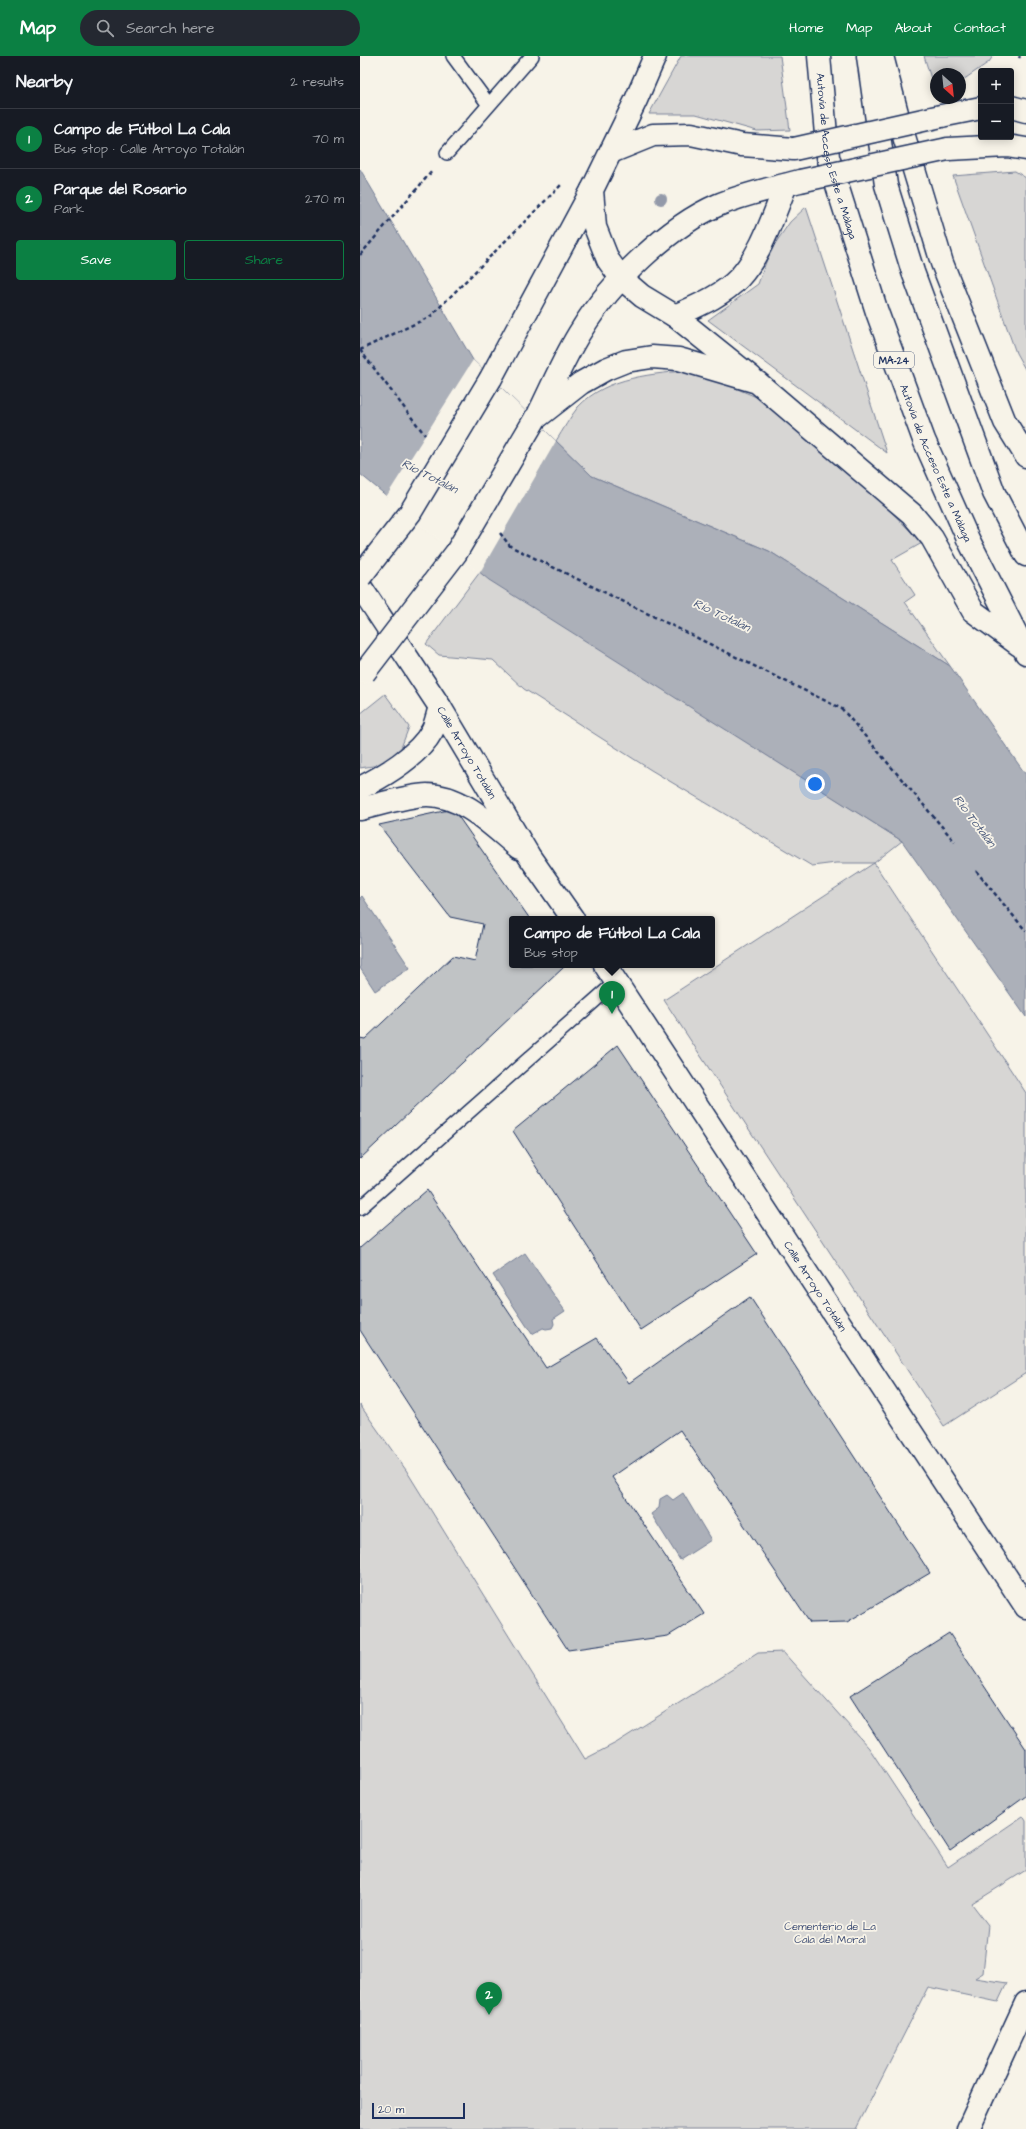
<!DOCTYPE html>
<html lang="en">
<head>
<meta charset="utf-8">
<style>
	:root { --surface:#171b24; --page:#242831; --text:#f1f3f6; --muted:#9ea1a6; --line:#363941; --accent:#0b8043 }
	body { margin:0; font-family:"Architects Daughter",sans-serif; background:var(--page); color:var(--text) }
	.controls { position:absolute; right:12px; top:12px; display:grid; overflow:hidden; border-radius:4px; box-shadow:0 2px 10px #0003 }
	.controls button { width:36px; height:36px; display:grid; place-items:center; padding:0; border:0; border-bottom:1px solid var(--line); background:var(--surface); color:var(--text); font:20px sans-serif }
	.compass { position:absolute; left:570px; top:12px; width:36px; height:36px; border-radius:50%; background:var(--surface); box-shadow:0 2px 10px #0003; rotate:153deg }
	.scale { position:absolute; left:12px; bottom:10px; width:93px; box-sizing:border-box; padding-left:4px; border:2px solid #1b2f5e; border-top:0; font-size:11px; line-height:14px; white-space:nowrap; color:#1b2f5e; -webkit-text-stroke:3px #f7f3e8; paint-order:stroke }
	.you { position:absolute; left:455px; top:728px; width:14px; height:14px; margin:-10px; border:3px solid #fff; border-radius:50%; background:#1a73e8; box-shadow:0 0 0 6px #1a73e833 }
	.badge { display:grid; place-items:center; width:26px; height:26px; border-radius:50%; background:var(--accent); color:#fff; font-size:13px; font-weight:700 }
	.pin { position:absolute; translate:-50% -33px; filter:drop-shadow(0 1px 2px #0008) }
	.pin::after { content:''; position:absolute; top:21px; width:14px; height:12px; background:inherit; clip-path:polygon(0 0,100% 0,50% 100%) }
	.popup { position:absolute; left:149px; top:860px; width:206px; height:52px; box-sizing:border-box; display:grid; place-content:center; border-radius:4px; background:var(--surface); filter:drop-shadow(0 1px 3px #0005); font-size:13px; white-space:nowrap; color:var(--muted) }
	.popup b { font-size:15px; color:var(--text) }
	.popup::after { content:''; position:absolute; left:50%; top:100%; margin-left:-8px; border:8px solid transparent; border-top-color:var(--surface) }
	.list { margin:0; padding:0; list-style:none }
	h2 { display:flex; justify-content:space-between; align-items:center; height:52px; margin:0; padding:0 16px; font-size:17px }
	h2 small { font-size:13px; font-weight:400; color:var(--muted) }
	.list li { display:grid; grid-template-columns:26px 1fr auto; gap:12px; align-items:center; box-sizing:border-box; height:60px; padding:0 16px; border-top:1px solid var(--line) }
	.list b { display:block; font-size:15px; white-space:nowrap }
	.list p { margin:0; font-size:13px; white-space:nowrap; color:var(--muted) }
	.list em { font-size:13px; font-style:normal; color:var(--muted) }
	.actions { display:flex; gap:8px; padding:12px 16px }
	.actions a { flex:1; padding:9px 0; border:1px solid var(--accent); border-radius:4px; text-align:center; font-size:14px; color:var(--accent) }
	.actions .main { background:var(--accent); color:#fff }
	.icon { flex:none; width:22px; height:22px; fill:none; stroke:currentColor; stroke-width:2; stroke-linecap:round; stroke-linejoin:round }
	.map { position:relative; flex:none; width:666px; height:2073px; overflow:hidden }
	header { display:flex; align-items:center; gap:24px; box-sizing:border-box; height:56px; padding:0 20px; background:var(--accent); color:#fff }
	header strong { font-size:19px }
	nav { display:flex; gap:22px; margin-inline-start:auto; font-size:14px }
	.search { width:280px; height:36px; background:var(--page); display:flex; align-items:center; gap:10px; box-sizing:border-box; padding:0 14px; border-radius:22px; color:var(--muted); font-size:15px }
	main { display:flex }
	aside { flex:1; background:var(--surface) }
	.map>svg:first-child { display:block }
	.green { fill:#d7d6d4; stroke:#798299 }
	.water { fill:#acb0b9; stroke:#727c95 }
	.pier { fill:#f7f3e8 }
	.building { fill:#c0c3c5; stroke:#1b2f5e }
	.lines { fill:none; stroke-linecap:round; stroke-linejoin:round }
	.service-casing { stroke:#1b2f5e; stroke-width:16 }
	.tertiary-casing { stroke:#1b2f5e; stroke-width:25 }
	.primary-casing { stroke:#1b2f5e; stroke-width:25 }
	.trunk-casing { stroke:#1b2f5e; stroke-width:25 }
	.path { stroke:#1b2f5e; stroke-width:2.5; stroke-dasharray:4 3; stroke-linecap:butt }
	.service { stroke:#f7f3e8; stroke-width:13 }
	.tertiary { stroke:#f7f3e8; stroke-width:22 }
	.primary { stroke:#f7f3e8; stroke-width:22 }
	.trunk { stroke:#f7f3e8; stroke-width:22 }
	.primary-bridge-casing { stroke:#1b2f5e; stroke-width:25; stroke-linecap:butt }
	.trunk-bridge-casing { stroke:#1b2f5e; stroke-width:25; stroke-linecap:butt }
	.primary-bridge { stroke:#f7f3e8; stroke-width:22 }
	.trunk-bridge { stroke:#f7f3e8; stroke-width:22 }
	.tree { fill:#9399a9 }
	.labels { text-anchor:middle; stroke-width:3.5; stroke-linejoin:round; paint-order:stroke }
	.shield { fill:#f7f3e8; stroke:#5d6a87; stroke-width:1 }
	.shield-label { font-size:10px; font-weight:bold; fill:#1b2f5e }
	.street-label { font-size:11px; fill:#1b2f5e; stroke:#f7f3e8 }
	.park-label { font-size:11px; fill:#415076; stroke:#f7f3e8 }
	.water-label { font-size:12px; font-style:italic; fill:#465679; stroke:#f7f3e8 }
</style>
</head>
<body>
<header>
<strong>Map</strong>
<div class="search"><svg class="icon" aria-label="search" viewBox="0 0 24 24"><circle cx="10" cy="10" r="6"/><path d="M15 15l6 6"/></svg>Search here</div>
<nav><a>Home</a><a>Map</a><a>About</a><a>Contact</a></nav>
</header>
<main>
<aside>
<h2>Nearby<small>2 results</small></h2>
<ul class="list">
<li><span class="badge">1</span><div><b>Campo de Fútbol La Cala</b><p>Bus stop · Calle Arroyo Totalán</p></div><em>70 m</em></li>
<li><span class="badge">2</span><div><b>Parque del Rosario</b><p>Park</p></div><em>270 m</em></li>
</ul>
<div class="actions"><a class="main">Save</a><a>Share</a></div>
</aside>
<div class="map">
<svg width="666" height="2073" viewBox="0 0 666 2073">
	<rect width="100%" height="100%" fill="#f7f3e8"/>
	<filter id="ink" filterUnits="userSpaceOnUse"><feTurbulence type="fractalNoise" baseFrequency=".025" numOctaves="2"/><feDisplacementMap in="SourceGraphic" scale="8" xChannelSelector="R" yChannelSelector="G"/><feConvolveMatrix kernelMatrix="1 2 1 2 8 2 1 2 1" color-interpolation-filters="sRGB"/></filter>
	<g filter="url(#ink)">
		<path class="green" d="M321 0H420L430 74 397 75 336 58H289Z
			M564 0H633L629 6 600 26V18H576V39Z
			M655 115 666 122V315L656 297 593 120Z
			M446 151 527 397 348 264 398 228 410 195 430 166Z
			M333 314 401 343 494 418 562 487 532 504 555 539 545 546 590 610 409 495 232 420 196 385C203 374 210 361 218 351 247 320 294 318 333 314Z
			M120 516 542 785 514 807 666 1037V1317L584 1370 304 944 514 807H476L452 810 291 714 202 657 164 633 133 604 79 599 66 588Z
			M25 638 49 671 39 697 19 709 0 712V658Z
			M0 1349 46 1414 225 1703 256 1687 398 1597 423 1596 509 1692 588 1811 663 1760 666 1765V1814L612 1848 628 1869 623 1917 615 1922 647 1927 638 1946 568 1931 496 2073H0Z"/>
		<path class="water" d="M0 113 113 304 232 420 409 495 590 610 666 719V961L542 785 129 524 0 418Z
			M2 840 50 912 15 935 0 912V842Z
			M165 1197 205 1255 193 1263 194 1268 192 1272 186 1273 183 1272 172 1278 133 1219Z
			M323 1437 351 1484 320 1504 291 1458 299 1452 300 1443 307 1439 313 1444Z"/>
		<path class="pier" d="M113 304 196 385 119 518 26 441Z"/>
		<path class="building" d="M93 753 170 863H152V909H202L204 911 0 1103V982L5 983 93 900 115 905 123 868 90 861 19 769Z
			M258 989 397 1198 281 1274 153 1075Z
			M67 1134 186 1312 237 1282 269 1327 390 1241 570 1517 487 1566 450 1567 320 1374 252 1421 344 1558 308 1580 208 1594 0 1274V1192Z
			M589 1577 666 1693V1740L590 1795 490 1640Z"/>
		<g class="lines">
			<defs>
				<path id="service" d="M93 0 129 49
					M87 97 172 0
					M0 1152 257 925"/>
				<g id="tertiary">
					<path id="s1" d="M0 530 80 651 169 800 213 863"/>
					<path d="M0 732C24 720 59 699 72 675 76 668 77 659 80 651"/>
					<path d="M0 753C17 749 50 739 67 739 103 739 132 770 159 792"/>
					<path id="s2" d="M245 909 666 1551"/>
					<path d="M608 2073 666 1947"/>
				</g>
				<path id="primary" d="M131 322 232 134"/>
				<g id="trunk">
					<path d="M295 0 276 44 232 134 235 171 248 204 261 222 282 240 315 260 391 321"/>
					<path id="s3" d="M459 0 468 101 517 256 564 384 608 483 666 597"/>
					<path d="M508 0 526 129 553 216 634 437 666 499"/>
					<path d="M522 0 537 57 582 207 645 366 666 400"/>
					<path d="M651 51 666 55"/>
					<path d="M581 60 621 52"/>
					<path d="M588 93 647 90 666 93"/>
					<path d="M251 96 293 79 331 78 382 89 434 93"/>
					<path d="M315 260C337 250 362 240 379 222 402 197 413 160 426 129"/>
					<path d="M179 357C193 329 205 299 222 273 250 227 309 170 358 149 384 138 413 132 440 125"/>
					<path d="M175 363 221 327 246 313 266 305 292 301 319 303 397 326 552 458 572 482 613 555 659 589"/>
				</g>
			</defs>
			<use href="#service" class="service-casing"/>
			<use href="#tertiary" class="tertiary-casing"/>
			<use href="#primary" class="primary-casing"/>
			<use href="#trunk" class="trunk-casing"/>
			<path class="path" d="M659 2 660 0
				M0 199 73 114
				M0 294 65 379
				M0 294 71 260 202 128
				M140 477 150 490 482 653 595 786
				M616 815 666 875"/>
			<use href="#service" class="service"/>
			<use href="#tertiary" class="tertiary"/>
			<use href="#primary" class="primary"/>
			<use href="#trunk" class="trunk"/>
			<defs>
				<path id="primary-bridge" d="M0 521 50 457 131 322
					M4 617 96 497 175 363"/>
				<path id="trunk-bridge" d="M434 93 581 60
					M440 125 588 93"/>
			</defs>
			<use href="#primary-bridge" class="primary-bridge-casing"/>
			<use href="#trunk-bridge" class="trunk-bridge-casing"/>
			<use href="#primary-bridge" class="primary-bridge"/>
			<use href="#trunk-bridge" class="trunk-bridge"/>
		</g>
		<circle class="tree" cx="301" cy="143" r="6"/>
	</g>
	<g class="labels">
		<rect class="shield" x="514" y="296" width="40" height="16" rx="3"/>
		<g class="shield-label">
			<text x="534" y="308">MA-24</text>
		</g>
		<g class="street-label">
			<text dy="4" stroke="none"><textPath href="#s3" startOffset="102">Autovía de Acceso Este a Málaga</textPath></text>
			<text dy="4" stroke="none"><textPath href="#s3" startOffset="426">Autovía de Acceso Este a Málaga</textPath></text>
			<text dy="4" stroke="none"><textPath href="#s1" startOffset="198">Calle Arroyo Totalán</textPath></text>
			<text dy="4" stroke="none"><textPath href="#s2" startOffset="384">Calle Arroyo Totalán</textPath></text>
		</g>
		<g class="park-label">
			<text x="470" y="1874">Cementerio de La<tspan x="470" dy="13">Cala del Moral</tspan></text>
		</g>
		<g class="water-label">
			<text transform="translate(70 420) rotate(27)" y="4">Río Totalán</text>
			<text transform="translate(362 559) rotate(25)" y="4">Río Totalán</text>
			<text transform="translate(615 765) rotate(53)" y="4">Río Totalán</text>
		</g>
	</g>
</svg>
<div class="controls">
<button>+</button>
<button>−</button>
</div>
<svg class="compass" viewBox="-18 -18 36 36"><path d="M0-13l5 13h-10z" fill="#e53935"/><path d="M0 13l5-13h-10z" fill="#9ea1a6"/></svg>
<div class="scale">20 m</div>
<div class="you"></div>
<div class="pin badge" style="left:252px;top:958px">1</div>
<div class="popup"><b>Campo de Fútbol La Cala</b>Bus stop</div>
<div class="pin badge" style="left:129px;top:1959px">2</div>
</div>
</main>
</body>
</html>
